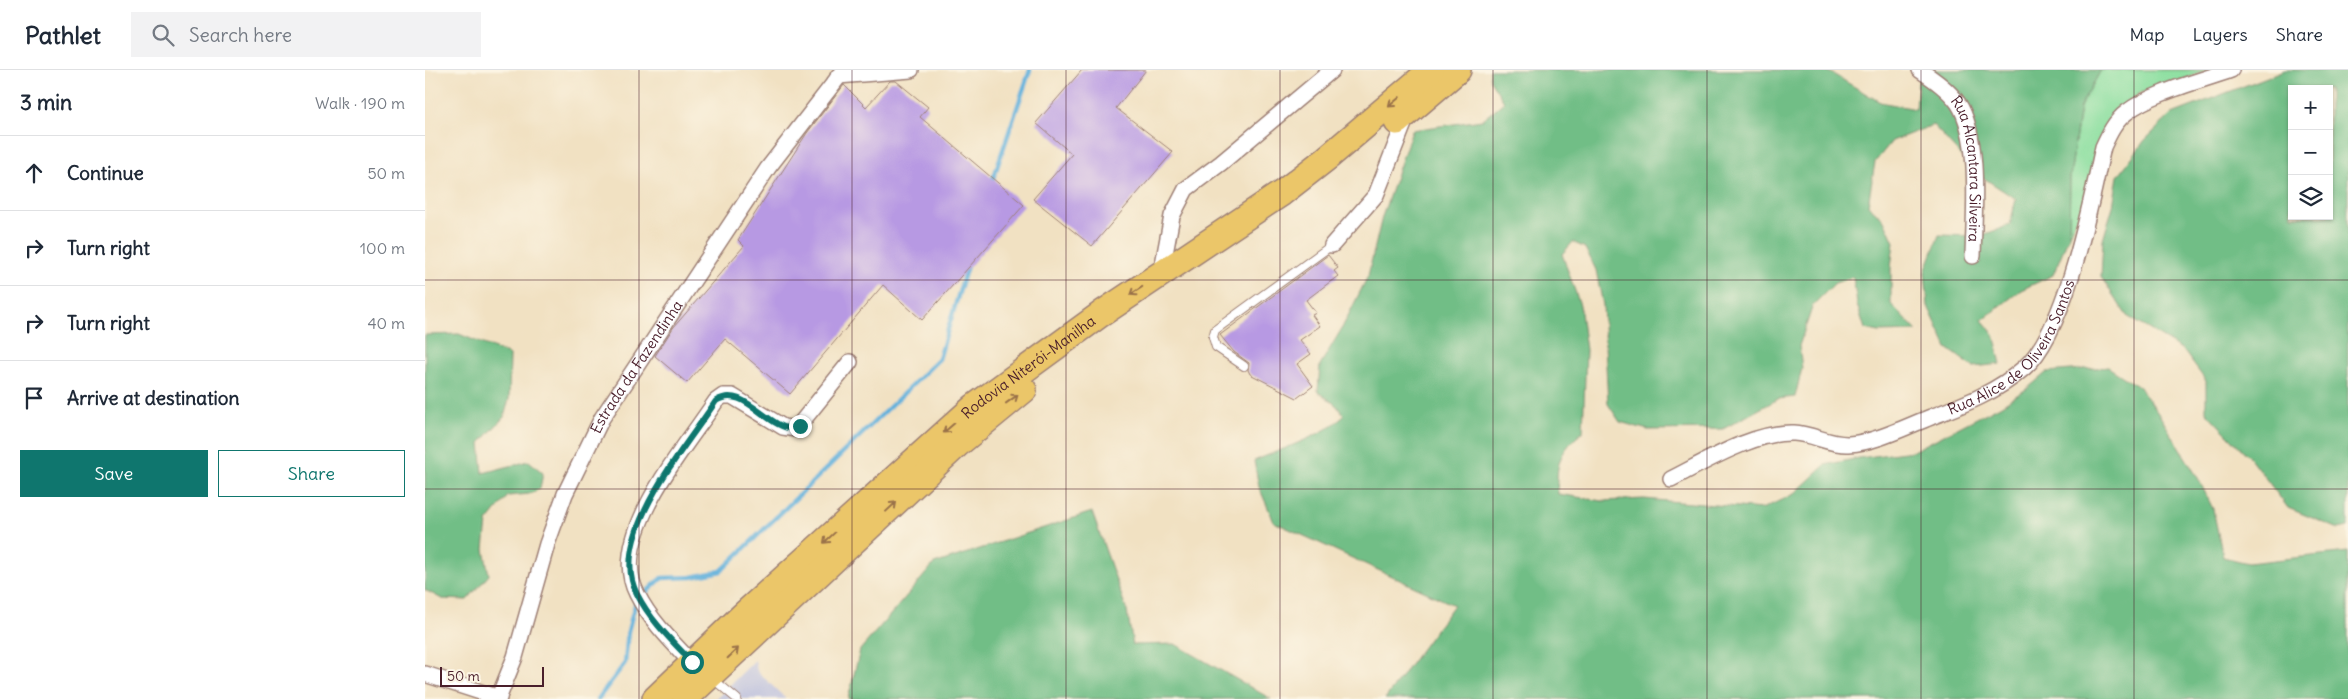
<!DOCTYPE html>
<html lang="en">
<head>
<meta charset="utf-8">
<style>
	:root { --surface:#fff; --page:#f2f2f3; --text:#1f2937; --muted:#747a83; --line:#e0e1e3; --accent:#0f766e }
	body { margin:0; font-family:Delius,sans-serif; background:var(--page); color:var(--text) }
	.controls { position:absolute; right:15px; top:15px; display:grid; overflow:hidden; border-radius:0px; box-shadow:0 1px 4px #0004 }
	.controls button { width:45px; height:45px; display:grid; place-items:center; padding:0; border:0; border-bottom:1px solid var(--line); background:var(--surface); color:var(--text); font:25px sans-serif }
	.scale { position:absolute; left:15px; bottom:12px; width:104px; box-sizing:border-box; padding-left:5px; border:2px solid #4a1f2b; border-top:0; font-size:14px; line-height:18px; white-space:nowrap; color:#4a1f2b; -webkit-text-stroke:4px #fcf5e5; paint-order:stroke }
	.stop { position:absolute; width:15px; height:15px; margin:-11px; border:4px solid #0f766e; border-radius:50%; background:#fff }
	.stop.end { background:#0f766e; border-color:#fff; box-shadow:0 1px 5px #0008 }
	.list { margin:0; padding:0; list-style:none }
	h2 { display:flex; justify-content:space-between; align-items:center; height:65px; margin:0; padding:0 20px; font-size:21px }
	h2 small { font-size:16px; font-weight:400; color:var(--muted) }
	.list li { display:grid; grid-template-columns:32px 1fr auto; gap:15px; align-items:center; box-sizing:border-box; height:75px; padding:0 20px; border-top:1px solid var(--line) }
	.list b { display:block; font-size:19px; white-space:nowrap }
	.list em { font-size:16px; font-style:normal; color:var(--muted) }
	.actions { display:flex; gap:10px; padding:15px 20px }
	.actions a { flex:1; padding:11px 0; border:1px solid var(--accent); border-radius:0px; text-align:center; font-size:18px; color:var(--accent) }
	.actions .main { background:var(--accent); color:#fff }
	.icon { flex:none; width:28px; height:28px; fill:none; stroke:currentColor; stroke-width:2; stroke-linecap:round; stroke-linejoin:round }
	.map { position:relative; flex:none; width:1923px; height:629px; overflow:hidden }
	header { display:flex; align-items:center; gap:30px; box-sizing:border-box; height:70px; padding:0 25px; background:var(--surface); border-bottom:1px solid var(--line) }
	header strong { font-size:24px }
	nav { display:flex; gap:28px; margin-inline-start:auto; font-size:18px }
	.search { width:350px; height:45px; background:var(--page); display:flex; align-items:center; gap:12px; box-sizing:border-box; padding:0 18px; border-radius:0px; color:var(--muted); font-size:19px }
	main { display:flex }
	aside { flex:1; background:var(--surface) }
	.map>svg:first-child { display:block }
	.industrial { fill:#bfc2dd }
	.green { fill:#8cdfa0; stroke:#6b7f66 }
	.forest { fill:#71be86; stroke:#5e6e58; fill-rule:evenodd }
	.lines { fill:none; stroke-linecap:round; stroke-linejoin:round }
	.stream { stroke:#62b1dc; stroke-width:4.5 }
	.building { fill:#b799e3 }
	.service-casing { stroke:#9e8076; stroke-width:10 }
	.minor-casing { stroke:#9e8076; stroke-width:18 }
	.trunk-casing { stroke:#9e8076; stroke-width:28 }
	.service { stroke:#fff; stroke-width:8 }
	.minor { stroke:#fff; stroke-width:15 }
	.trunk { stroke:#ebc669; stroke-width:25 }
	.oneway { stroke:#9a724a }
	.route { stroke:#0f766e; stroke-width:6 }
	.grid { fill:none; stroke:#4a1f2b; stroke-width:1; stroke-opacity:0.55 }
	.labels { text-anchor:middle; stroke-width:4.5; stroke-linejoin:round; paint-order:stroke }
	.street-label { font-size:15px; fill:#4a1f2b; stroke:#fcf5e5 }
</style>
</head>
<body>
<header>
<strong>Pathlet</strong>
<div class="search"><svg class="icon" aria-label="search" viewBox="0 0 24 24"><circle cx="10" cy="10" r="6"/><path d="M15 15l6 6"/></svg>Search here</div>
<nav><a>Map</a><a>Layers</a><a>Share</a></nav>
</header>
<main>
<aside>
<h2>3 min<small>Walk · 190 m</small></h2>
<ul class="list">
<li><svg class="icon" aria-label="ahead" viewBox="0 0 24 24"><path d="M12 20V5M6 11l6-6 6 6"/></svg><div><b>Continue</b></div><em>50 m</em></li>
<li><svg class="icon" aria-label="right" viewBox="0 0 24 24"><path d="M7 20v-9h11M14 6l5 5-5 5"/></svg><div><b>Turn right</b></div><em>100 m</em></li>
<li><svg class="icon" aria-label="right" viewBox="0 0 24 24"><path d="M7 20v-9h11M14 6l5 5-5 5"/></svg><div><b>Turn right</b></div><em>40 m</em></li>
<li><svg class="icon" aria-label="arrive" viewBox="0 0 24 24"><path d="M6 21V4h12l-3 4 3 4H6"/></svg><div><b>Arrive at destination</b></div></li>
</ul>
<div class="actions"><a class="main">Save</a><a>Share</a></div>
</aside>
<div class="map">
<svg width="1923" height="629" viewBox="0 0 1923 629">
	<rect width="100%" height="100%" fill="#fcf5e5"/>
	<filter id="ink" filterUnits="userSpaceOnUse"><feTurbulence type="fractalNoise" baseFrequency=".02" numOctaves="2"/><feDisplacementMap in="SourceGraphic" scale="10" xChannelSelector="R" yChannelSelector="G"/><feConvolveMatrix kernelMatrix="1 2 1 2 8 2 1 2 1" color-interpolation-filters="sRGB"/></filter>
	<filter id="wash" filterUnits="userSpaceOnUse"><feTurbulence type="fractalNoise" baseFrequency=".0096" numOctaves="4" result="noise"/><feDisplacementMap in="SourceGraphic" scale="20" xChannelSelector="R" yChannelSelector="G"/><feGaussianBlur stdDeviation="1.12" result="paint"/><feColorMatrix in="noise" values="0 0 0 0 0 0 0 0 0 0 0 0 0 0 0 0 0 1.4 0 .05"/><feComposite in="paint" operator="in"/></filter>
	<g filter="url(#wash)">
		<rect width="100%" height="100%" fill="#f1e1c2"/>
		<path class="industrial" d="M330 590 332 601 361 629H291Z"/>
		<path class="green" d="M1676 0H1786L1715 23 1691 41 1671 77 1659 132 1644 166 1645 107 1655 37Z"/>
		<path class="forest" d="M1065 0H1401L1455 32 1491 39 1493 12 1501 0H1676L1655 37 1645 107 1644 166 1628 205 1596 220 1557 250 1569 264 1576 294 1548 297 1522 278 1503 236 1500 202 1514 165 1555 166 1585 155 1591 129 1554 105 1508 55 1467 71 1450 92 1443 135 1459 150 1469 172 1466 198V234L1492 261 1454 262 1440 259 1432 234 1428 207 1410 213 1388 235 1374 276 1377 298 1370 327 1353 329 1298 359 1223 360 1195 352 1183 334 1178 235 1171 200 1160 178 1148 172 1137 184 1155 235 1161 280 1158 362C1134 381 1130 395 1133 424L1177 431 1219 429 1337 439 1369 424 1400 395 1434 388 1488 381 1575 336 1603 318 1622 302 1683 297 1714 317 1735 346 1773 408 1788 439 1798 487 1823 493 1923 482V629H960L1029 535 849 452 834 417 829 391C856 379 898 366 919 346L912 336 893 321 895 295 916 260 943 206 957 147 987 60 1057 50 1079 32 1065 10Z
			M1860 0H1923V457L1914 459 1863 438 1826 389 1781 342V311L1758 280 1702 246 1676 207 1678 170 1688 136 1693 106 1720 70 1747 44ZM1867 19H1904V146H1867Z
			M34 264 85 285 84 329 79 347 55 373 58 403 104 391 118 403 115 419 104 424 83 426 62 452 59 479 64 505 42 530 17 529 0 520V265Z
			M667 442 702 541 708 575 750 574 846 629H423L435 580 509 494Z"/>
		<g class="lines">
			<path class="stream" d="M567 112 605 0
				M217 526 237 508 267 507 296 501 514 289 542 196
				M173 629 200 593 203 561 211 531"/>
		</g>
		<g id="blocks">
			<path class="building" d="M657 0H721L691 38 748 82 667 176 608 129 647 84 611 53Z
				M465 11H471L503 37 495 47 599 135 497 250 458 215 365 324 300 269 262 313 230 286 248 258 319 176 313 170 382 63 419 15 441 37Z
				M903 185 913 198 909 201 913 206 881 230 891 243 887 245 895 256 875 270 886 284 872 294 888 316 872 328 825 304 823 300 824 293 809 282 795 265Z"/>
		</g>
	</g>
	<g filter="url(#ink)">
		<use href="#blocks" fill-opacity="0" stroke="#9e8076" stroke-width="1"/>
		<g class="lines">
			<defs>
				<path id="service" d="M819 296 791 277 788 267 790 260 907 175
					M288 609 312 629"/>
				<g id="minor">
					<path id="s1" d="M1495 0C1508 9 1523 19 1533 33 1556 68 1549 144 1548 186"/>
					<path d="M413 6 486 0"/>
					<path d="M907 175 951 125 982 46"/>
					<path d="M736 205 747 146 761 119 796 93 907 0"/>
					<path id="s2" d="M1246 409C1280 392 1330 361 1369 363 1388 364 1405 375 1424 374 1452 372 1480 357 1506 347 1540 334 1572 322 1599 298 1641 262 1666 132 1678 77 1684 64 1690 51 1702 42 1726 23 1776 11 1806 0"/>
					<path d="M267 593C247 572 225 550 212 524 182 467 260 378 291 331L298 326H307L358 357 371 359 425 292"/>
					<path d="M0 604 74 628"/>
					<path id="s3" d="M73 629 90 587 122 474 140 424 177 348 343 98 419 0"/>
				</g>
				<g id="trunk">
					<path d="M972 52 1033 0"/>
					<path id="s4" d="M230 629 318 545 550 336 676 244 857 123 902 88 1006 0"/>
					<path d="M260 629 532 375 599 320"/>
				</g>
			</defs>
			<use href="#service" class="service-casing"/>
			<use href="#minor" class="minor-casing"/>
			<use href="#trunk" class="trunk-casing"/>
			<use href="#service" class="service"/>
			<use href="#minor" class="minor"/>
			<use href="#trunk" class="trunk"/>
		</g>
		<defs><path id="oneway-shaft" d="M-6 0H5M1.5-3L5.5 0L1.5 3" fill="none" stroke-width="1.6" stroke-linecap="round" stroke-linejoin="round" transform="scale(1.25)"/></defs>
		<g class="oneway">
			<use href="#oneway-shaft" transform="translate(969 32) rotate(140)"/>
			<use href="#oneway-shaft" transform="translate(711 221) rotate(147)"/>
			<use href="#oneway-shaft" transform="translate(587 329) rotate(-36)"/>
			<use href="#oneway-shaft" transform="translate(524 358) rotate(139)"/>
			<use href="#oneway-shaft" transform="translate(466 437) rotate(-43)"/>
			<use href="#oneway-shaft" transform="translate(404 468) rotate(137)"/>
			<use href="#oneway-shaft" transform="translate(308 583) rotate(-44)"/>
		</g>
	</g>
	<g class="lines" filter="url(#ink)">
		<path class="route" d="M267 592C247 571 225 550 212 524 182 467 260 378 291 331 319 313 342 360 371 359L375 356"/>
	</g>
	<path class="grid" d="M214 0V629M427 0V629M641 0V629M855 0V629M1068 0V629M1282 0V629M1496 0V629M1709 0V629M0 210H1923M0 419H1923"/>
	<g class="labels">
		<g class="street-label">
			<text dy="5" stroke="none"><textPath href="#s1" startOffset="118">Rua Alcantara Silveira</textPath></text>
			<text dy="5" stroke="none"><textPath href="#s2" startOffset="388">Rua Alice de Oliveira Santos</textPath></text>
			<text dy="5" stroke="none"><textPath href="#s3" startOffset="362">Estrada da Fazendinha</textPath></text>
			<text dy="5" stroke="none"><textPath href="#s4" startOffset="500">Rodovia Niterói-Manilha</textPath></text>
		</g>
	</g>
</svg>
<div class="controls">
<button>+</button>
<button>−</button>
<button><svg class="icon" aria-label="layers" viewBox="0 0 24 24"><path d="M12 4l9 5-9 5-9-5zM3 14l9 5 9-5"/></svg></button>
</div>
<div class="scale">50 m</div>
<div class="stop" style="left:267px;top:592px"></div>
<div class="stop end" style="left:375px;top:356px"></div>
</div>
</main>
</body>
</html>
